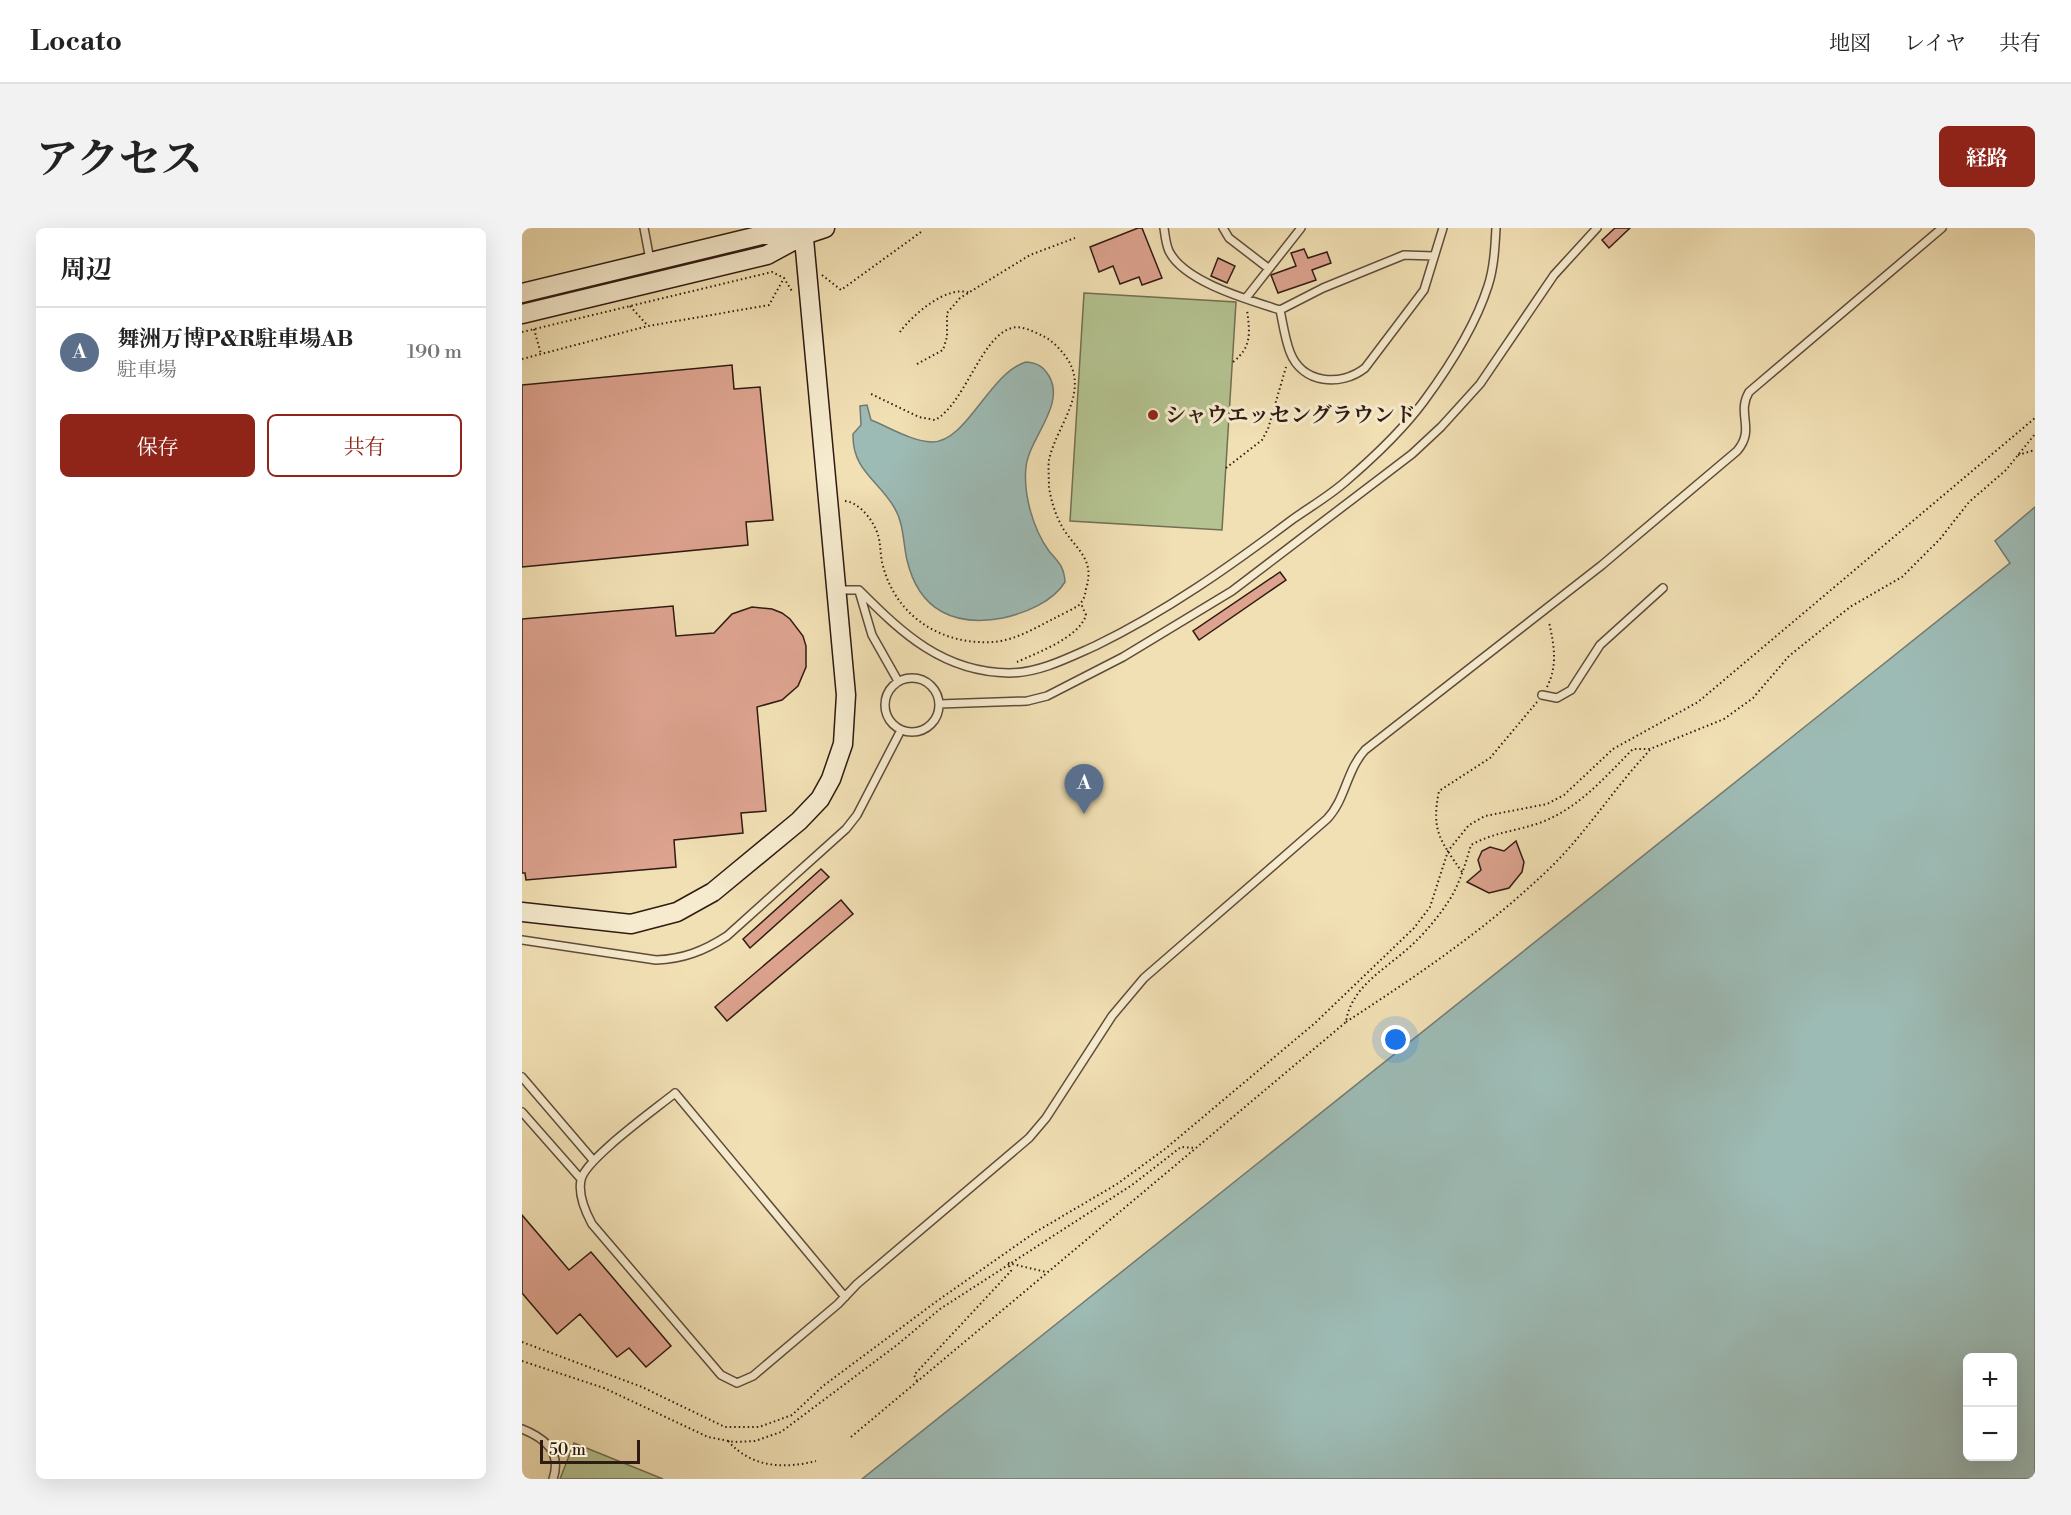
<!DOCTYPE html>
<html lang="ja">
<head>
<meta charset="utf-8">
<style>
	:root { --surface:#fff; --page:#f2f2f2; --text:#222; --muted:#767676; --line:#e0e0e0; --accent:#8f2418 }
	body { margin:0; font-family:"Libre Bodoni","Noto Serif JP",serif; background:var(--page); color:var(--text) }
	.controls { position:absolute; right:18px; bottom:18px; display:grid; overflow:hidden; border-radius:9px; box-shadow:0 6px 24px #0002 }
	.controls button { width:54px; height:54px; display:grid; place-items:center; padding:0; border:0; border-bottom:2px solid var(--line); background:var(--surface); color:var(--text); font:30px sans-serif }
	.scale { position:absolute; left:18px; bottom:15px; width:100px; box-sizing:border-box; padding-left:6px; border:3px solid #301b13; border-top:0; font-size:16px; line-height:21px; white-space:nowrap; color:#301b13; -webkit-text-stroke:4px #f6ebce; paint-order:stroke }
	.you { position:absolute; left:874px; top:812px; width:21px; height:21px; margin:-15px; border:4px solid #fff; border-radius:50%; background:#1a73e8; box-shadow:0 0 0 9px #1a73e833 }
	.badge { display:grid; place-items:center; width:39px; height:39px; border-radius:50%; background:var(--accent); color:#fff; font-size:20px; font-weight:700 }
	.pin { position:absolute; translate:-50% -50px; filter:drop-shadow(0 2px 3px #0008) }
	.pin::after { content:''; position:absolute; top:32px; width:21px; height:18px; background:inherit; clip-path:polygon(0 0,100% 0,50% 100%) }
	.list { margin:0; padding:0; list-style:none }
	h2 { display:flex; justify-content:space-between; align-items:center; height:78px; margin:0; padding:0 24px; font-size:26px }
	h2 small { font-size:20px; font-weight:400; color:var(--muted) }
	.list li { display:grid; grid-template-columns:39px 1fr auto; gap:18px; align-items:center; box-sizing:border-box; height:90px; padding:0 24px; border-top:2px solid var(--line) }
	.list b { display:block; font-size:22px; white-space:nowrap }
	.list p { margin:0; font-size:20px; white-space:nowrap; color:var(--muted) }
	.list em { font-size:20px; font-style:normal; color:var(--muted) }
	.actions { display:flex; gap:12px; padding:18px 24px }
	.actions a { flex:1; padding:14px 0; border:2px solid var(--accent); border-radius:9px; text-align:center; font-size:21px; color:var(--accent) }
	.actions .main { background:var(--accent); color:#fff }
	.map { position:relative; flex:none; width:1513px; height:1251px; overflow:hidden; border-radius:9px }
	header { display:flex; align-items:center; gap:36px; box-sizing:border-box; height:84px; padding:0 30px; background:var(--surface); border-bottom:2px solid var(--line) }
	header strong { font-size:28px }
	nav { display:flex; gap:33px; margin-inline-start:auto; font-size:21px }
	.intro { display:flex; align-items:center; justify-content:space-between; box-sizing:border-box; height:144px; padding:0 36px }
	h1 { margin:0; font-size:42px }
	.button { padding:15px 27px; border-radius:9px; background:var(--accent); color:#fff; font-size:21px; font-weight:700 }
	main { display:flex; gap:36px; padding:0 36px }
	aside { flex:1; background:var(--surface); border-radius:9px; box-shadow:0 6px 24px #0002 }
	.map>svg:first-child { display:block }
	.green { fill:#b4c391; stroke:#726f52; stroke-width:1.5 }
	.water { fill:#9dbbb5; stroke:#717b74; stroke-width:1.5; fill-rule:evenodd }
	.building { fill:#dda38f; stroke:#301b13; stroke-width:1.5 }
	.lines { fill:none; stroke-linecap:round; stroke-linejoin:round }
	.lane-casing { stroke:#604c3b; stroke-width:10 }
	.secondary-casing { stroke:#301b13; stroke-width:21 }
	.path { stroke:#301b13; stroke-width:2; stroke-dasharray:1.5 3; stroke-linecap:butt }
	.lane { stroke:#f6ebce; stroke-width:7 }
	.secondary { stroke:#f6ebce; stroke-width:18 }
	.poi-dot { fill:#8f2418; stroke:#f6ebce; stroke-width:2 }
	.labels { text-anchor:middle; stroke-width:6; stroke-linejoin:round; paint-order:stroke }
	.poi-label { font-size:21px; font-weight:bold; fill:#301b13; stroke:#f6ebce; text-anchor:start }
</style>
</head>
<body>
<header>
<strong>Locato</strong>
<nav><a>地図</a><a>レイヤ</a><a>共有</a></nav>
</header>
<div class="intro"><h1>アクセス</h1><a class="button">経路</a></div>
<main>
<aside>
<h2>周辺<small></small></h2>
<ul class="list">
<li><span class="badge" style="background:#5c6f8a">A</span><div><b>舞洲万博P&amp;R駐車場AB</b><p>駐車場</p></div><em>190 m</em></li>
</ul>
<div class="actions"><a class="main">保存</a><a>共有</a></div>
</aside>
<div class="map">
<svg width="1513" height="1251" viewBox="0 0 1513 1251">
	<rect width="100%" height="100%" fill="#f1e0b4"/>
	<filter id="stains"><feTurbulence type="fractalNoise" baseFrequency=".00333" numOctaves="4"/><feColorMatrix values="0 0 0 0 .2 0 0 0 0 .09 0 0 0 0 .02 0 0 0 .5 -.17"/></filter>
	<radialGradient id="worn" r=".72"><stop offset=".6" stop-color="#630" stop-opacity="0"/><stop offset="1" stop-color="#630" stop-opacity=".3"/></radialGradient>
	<path class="green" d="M562 65 714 74 700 302 548 293Z
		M52 1215 141 1251H38Z"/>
	<path class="water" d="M504 134C515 135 521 138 527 148 544 177 507 210 504 239 501 266 511 301 527 323 537 335 542 338 543 354 531 374 503 385 481 390 433 399 397 383 385 332 381 315 382 295 372 279 356 252 330 242 331 206L339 197 338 178 345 177 349 192C369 200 389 213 410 214 445 214 467 145 504 134Z
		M1513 279V1251H340L1488 335 1473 313ZM1446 1130H1490V1228H1446Z"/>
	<path class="building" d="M616 0H620L640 50 620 57 617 49 598 56 591 38 577 44 568 19Z
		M1093 0H1108L1087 20 1080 12Z
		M782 21 786 30 805 24 809 35 790 42 794 52 756 65 749 47 774 38 769 25Z
		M696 30 713 38 705 55 689 48Z
		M210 137 212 161 238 159 251 292 224 294 226 317 0 339V157Z
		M758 344 764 352 677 412 671 403Z
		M151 378 154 408 192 405 210 386 230 379 250 381 260 385 268 391 281 408 284 418V439L276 458 260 472 235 479 244 583 219 585 221 605 152 612 154 639 4 652 3 645H0V391Z
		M994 613 1002 634 1000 644 987 660 967 665 945 654 959 642 956 632 960 623 968 619 982 623Z
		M299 641 307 649 228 720 221 711Z
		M319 672 331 686 205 793 193 779Z
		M0 987 47 1042 69 1024 149 1118 124 1139 107 1120 95 1129 58 1086 35 1106 0 1065Z"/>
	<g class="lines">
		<defs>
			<path id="lane" d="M122 0 128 32
				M642 0C643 7 644 17 647 23 662 54 727 72 758 82 761 96 763 111 768 124 780 156 819 159 843 140L902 62 921 0
				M701 0 707 10 746 40
				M724 70 779 0
				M758 82 801 60 882 27 912 28
				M316 362H337C381 406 421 444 487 445 517 445 546 430 573 418 645 383 707 339 771 291 788 279 807 268 823 254 851 230 880 203 902 173 927 139 953 99 966 58 972 40 973 19 974 0
				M337 363 350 407 376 453
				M363 477a27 27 0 1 1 54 0a27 27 0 1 1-54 0Z
				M1020 467 1035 470 1049 462 1078 417 1141 360
				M417 476 505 473 525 468 601 429 710 363 890 226 919 199 958 156 1032 47 1075 0
				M0 712 134 732C161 731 182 723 205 708L324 601 335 587 379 502
				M0 849 71 932
				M0 884 59 951
				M323 1069 153 865C135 880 62 932 59 952 56 966 63 983 70 996L199 1147 215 1155 231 1148 316 1076 335 1056 507 910 524 890 590 788 622 750 805 591C824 571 824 543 843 522L1080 337 1215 223C1234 201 1214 186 1227 164L1420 0
				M0 1201C23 1210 40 1224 31 1251"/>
			<path id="secondary" d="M0 65 240 7H279
				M0 86 245 27 282 7 303 0
				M0 684 109 696 155 684 191 664 277 593 298 571 309 551 321 516 324 467 281 0"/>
		</defs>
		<use href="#lane" class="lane-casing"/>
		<use href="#secondary" class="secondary-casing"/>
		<path class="path" d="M300 47 319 62 399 4
			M108 78 126 98
			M12 101 19 126
			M0 104 250 44 262 50 271 65
			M378 104C390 87 426 56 448 65
			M0 131 126 98 247 77 262 50
			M711 134C730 119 728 105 725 82
			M395 136 421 122 425 109V85L438 70 508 27 553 10
			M1496 227 1513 222
			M704 240 740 212 746 201 764 139
			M323 273C337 274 352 293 356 307 359 317 358 328 361 338 374 388 419 417 470 414 492 413 513 400 533 390 540 386 550 382 557 377 562 372 563 367 564 361 573 332 556 323 542 302 534 289 529 273 527 259 527 251 526 239 527 232 534 198 569 164 544 129 538 121 530 112 521 108 512 104 500 97 490 100 459 108 443 176 413 192L397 189 347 165
			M495 434C514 425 557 410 564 387L560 378H557
			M1025 459C1036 437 1032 417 1027 394
			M940 644C918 612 909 603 917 563L968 530 1015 474
			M824 794C896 747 966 700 1028 640 1065 604 1092 560 1128 522
			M486 1035 524 1044
			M0 1114 120 1159 203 1199H237L270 1187 301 1158 415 1073 512 1005 595 956 643 921 793 795 892 700 908 679 926 623 947 597 963 588 1025 576 1042 567 1091 521 1176 474 1513 190
			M0 1133 82 1160 186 1209 212 1214 233 1213 259 1204 375 1117 418 1081 610 957 659 919 674 920 824 794C829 756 870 738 895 712 905 702 916 689 924 677 937 659 943 637 949 617 972 604 996 603 1020 594 1058 579 1083 549 1111 521H1128L1202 491 1231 470 1267 428 1328 379 1380 349 1418 311 1447 274 1484 242 1513 206
			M395 1153 392 1147 489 1043 486 1035
			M329 1209 674 920
			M206 1213C230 1240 262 1241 294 1233"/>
		<use href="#lane" class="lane"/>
		<use href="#secondary" class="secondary"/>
	</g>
	<circle class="poi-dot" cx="631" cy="187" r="6"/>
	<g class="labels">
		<g class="poi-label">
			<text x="643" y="194">シャウエッセングラウンド</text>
		</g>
	</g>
	<rect width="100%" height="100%" filter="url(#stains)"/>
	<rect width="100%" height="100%" fill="url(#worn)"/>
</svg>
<div class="controls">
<button>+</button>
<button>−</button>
</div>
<div class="scale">50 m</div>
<div class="you"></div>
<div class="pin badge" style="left:562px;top:586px;background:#5c6f8a">A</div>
</div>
</main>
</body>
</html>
